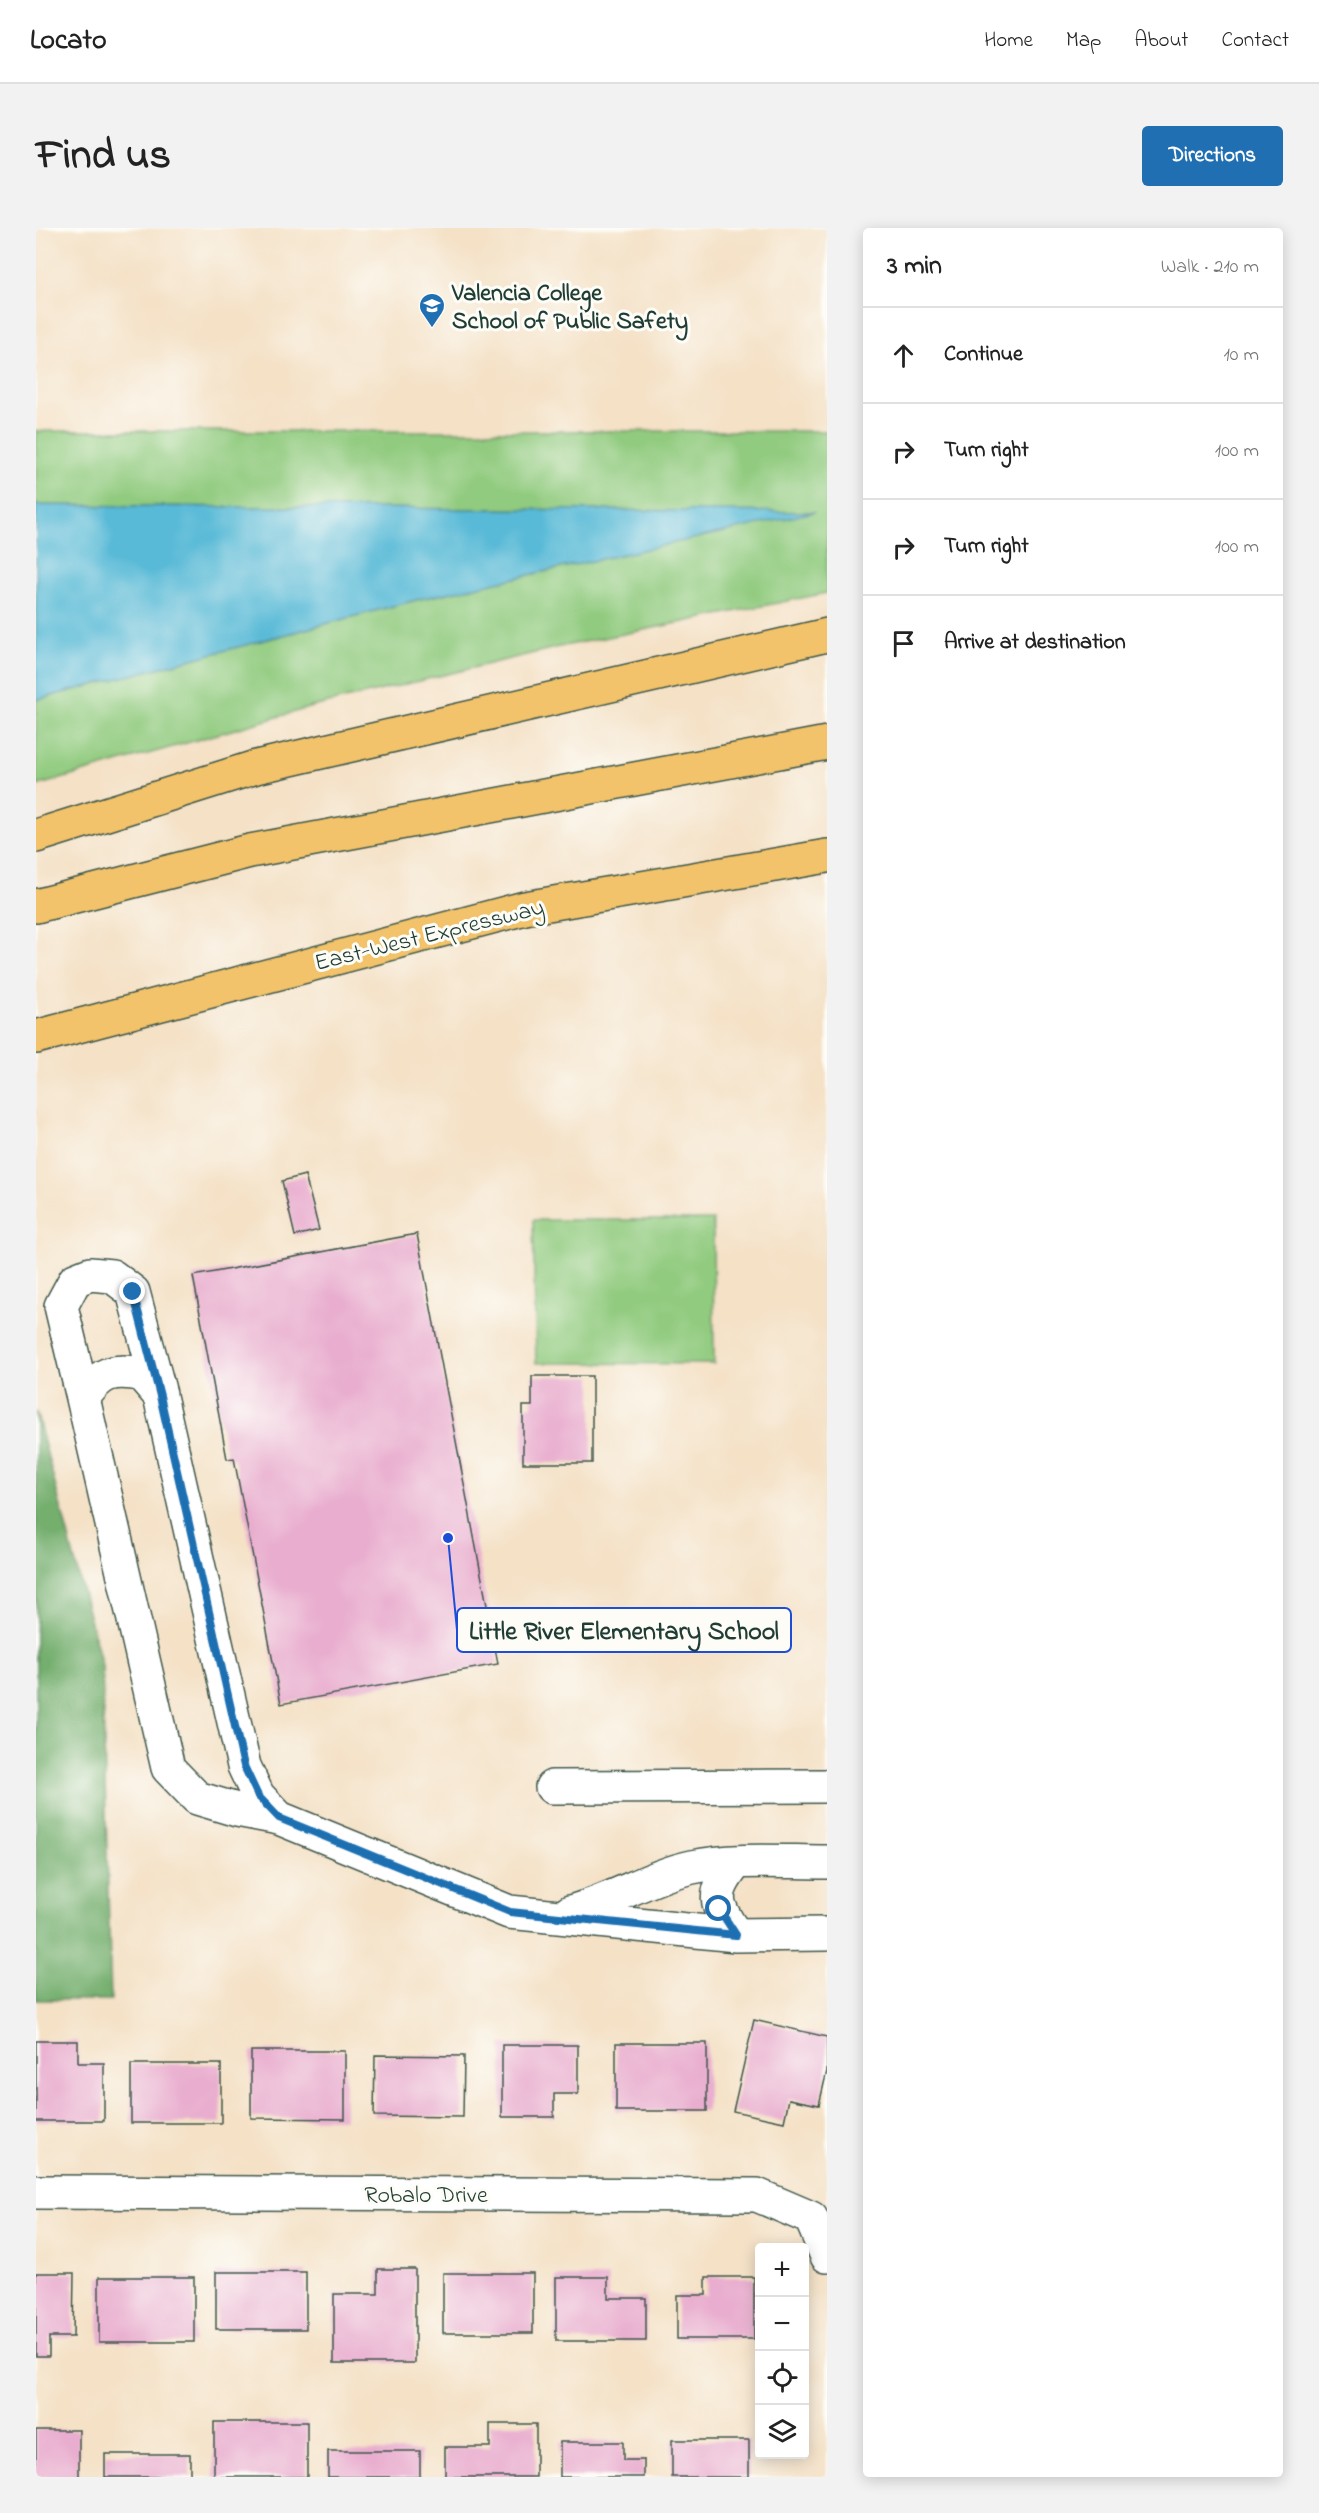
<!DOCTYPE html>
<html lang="en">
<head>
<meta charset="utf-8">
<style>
	:root { --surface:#fff; --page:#f2f2f2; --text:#222; --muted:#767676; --line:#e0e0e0; --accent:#1f6fb2 }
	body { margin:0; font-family:"Indie Flower",sans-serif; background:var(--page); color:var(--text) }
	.controls { position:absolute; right:18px; bottom:18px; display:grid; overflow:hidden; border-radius:6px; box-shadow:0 3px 15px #0003 }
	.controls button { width:54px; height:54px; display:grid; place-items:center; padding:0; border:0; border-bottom:2px solid var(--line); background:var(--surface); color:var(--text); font:30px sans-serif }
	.stop { position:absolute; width:18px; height:18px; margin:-14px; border:4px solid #1f6fb2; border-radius:50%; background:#fff }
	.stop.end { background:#1f6fb2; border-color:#fff; box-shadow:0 2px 6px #0008 }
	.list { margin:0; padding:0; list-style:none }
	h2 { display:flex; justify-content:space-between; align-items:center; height:78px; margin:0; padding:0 24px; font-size:26px }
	h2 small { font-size:20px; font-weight:400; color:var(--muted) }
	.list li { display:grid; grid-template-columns:39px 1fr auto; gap:18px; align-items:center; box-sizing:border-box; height:96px; padding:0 24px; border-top:2px solid var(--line) }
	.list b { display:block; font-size:22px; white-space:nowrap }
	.list em { font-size:20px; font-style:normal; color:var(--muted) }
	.icon { flex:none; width:33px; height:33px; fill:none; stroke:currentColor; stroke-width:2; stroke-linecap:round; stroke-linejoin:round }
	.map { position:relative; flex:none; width:791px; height:2249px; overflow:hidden; border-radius:6px }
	header { display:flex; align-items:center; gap:36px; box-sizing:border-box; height:84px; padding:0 30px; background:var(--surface); border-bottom:2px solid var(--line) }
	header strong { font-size:28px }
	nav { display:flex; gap:33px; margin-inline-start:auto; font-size:21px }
	.intro { display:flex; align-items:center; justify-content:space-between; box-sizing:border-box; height:144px; padding:0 36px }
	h1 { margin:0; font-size:42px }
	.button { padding:15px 27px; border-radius:6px; background:var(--accent); color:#fff; font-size:21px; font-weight:700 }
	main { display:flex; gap:36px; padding:0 36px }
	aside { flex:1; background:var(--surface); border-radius:6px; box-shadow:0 3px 15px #0003 }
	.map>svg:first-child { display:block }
	.green { fill:#91cb7f; stroke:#58845a; stroke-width:1.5 }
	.forest { fill:#74af6e; stroke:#4a7651; stroke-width:1.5 }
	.water { fill:#58bad7; stroke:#3c7c86; stroke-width:1.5 }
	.building { fill:#e9aecf }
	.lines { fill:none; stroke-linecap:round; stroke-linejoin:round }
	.minor-casing { stroke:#3f564a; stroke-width:36 }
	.highway-casing { stroke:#3f564a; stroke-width:36 }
	.minor { stroke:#fff; stroke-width:33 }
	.highway { stroke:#f2c36a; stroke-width:33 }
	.route { stroke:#1f6fb2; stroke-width:8 }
	.labels { text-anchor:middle; stroke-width:6; stroke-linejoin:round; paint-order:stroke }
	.poi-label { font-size:24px; font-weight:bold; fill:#1f3d34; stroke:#fdfcf7; text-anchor:start }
	.street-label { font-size:24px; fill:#1f3d34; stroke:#fdfcf7 }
	.leader { fill:none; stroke:#1d4ed8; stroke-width:2 }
	.callout-dot { fill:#1d4ed8; stroke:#fdfcf7; stroke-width:2 }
	.callout { fill:#fdfcf7; stroke:#1d4ed8; stroke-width:2 }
	.callout-label { font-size:26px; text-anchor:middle; font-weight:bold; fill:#1f3d34 }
</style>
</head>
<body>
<header>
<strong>Locato</strong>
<nav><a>Home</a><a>Map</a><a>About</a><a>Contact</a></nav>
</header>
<div class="intro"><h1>Find us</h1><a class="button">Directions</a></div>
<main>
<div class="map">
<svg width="791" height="2249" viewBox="0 0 791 2249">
	<rect width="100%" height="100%" fill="#fdfcf7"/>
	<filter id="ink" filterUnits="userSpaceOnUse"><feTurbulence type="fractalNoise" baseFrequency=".0167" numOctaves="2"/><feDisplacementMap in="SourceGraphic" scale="12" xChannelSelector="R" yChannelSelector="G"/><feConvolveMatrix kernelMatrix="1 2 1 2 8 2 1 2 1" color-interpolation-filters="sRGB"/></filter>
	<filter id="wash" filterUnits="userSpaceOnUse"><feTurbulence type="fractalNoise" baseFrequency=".008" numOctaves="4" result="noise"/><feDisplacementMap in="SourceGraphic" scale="24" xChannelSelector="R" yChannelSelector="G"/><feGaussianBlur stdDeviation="1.35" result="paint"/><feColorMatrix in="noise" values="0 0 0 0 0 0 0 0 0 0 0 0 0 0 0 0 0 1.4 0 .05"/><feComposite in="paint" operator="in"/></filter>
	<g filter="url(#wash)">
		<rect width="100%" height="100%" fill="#f4e1c6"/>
		<path class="green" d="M0 203H791V365L523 419 276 479 0 558V472L384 371 776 284 0 277Z
			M497 992H677L678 1136 500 1135Z"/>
		<path class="forest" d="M0 1183 66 1437 75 1772H0Z"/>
		<path class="water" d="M0 277 779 284 384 371 0 472Z"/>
		<g id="blocks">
			<path class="building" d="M269 947 283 1002 259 1008 246 953Z
				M381 1006 462 1436 245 1476 198 1230 191 1231 157 1048Z
				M496 1148H556V1235H487V1178H496Z
				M718 1792 791 1809V1843L783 1877 753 1871 748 1894 697 1883Z
				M0 1813H42V1835H68V1893H0Z
				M580 1815H671V1883H580Z
				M466 1817H542V1866H518V1889H466Z
				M215 1823H309V1891L215 1890Z
				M339 1827 428 1828 427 1889 338 1888Z
				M95 1836H185V1895H95Z
				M342 2041H379V2135H298V2066H342Z
				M180 2044H270V2101H180Z
				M0 2045H38L37 2109H13V2128H0Z
				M407 2045H497V2105H407Z
				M63 2049H158V2114H63Z
				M520 2049H572V2070H610V2113H520Z
				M670 2049H718V2111H641V2067H670Z
				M178 2194H271V2249H178Z
				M454 2196H500V2249H409V2219H454Z
				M0 2202H43V2249H0Z
				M636 2212H713V2249H636Z
				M524 2214H587V2232H608V2249H524Z
				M292 2223H384V2249H292Z
				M69 2226H154V2249H69Z"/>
		</g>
	</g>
	<g filter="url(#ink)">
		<use href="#blocks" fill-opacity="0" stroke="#3f564a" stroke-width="1.5"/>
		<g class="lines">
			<defs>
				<path id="minor" d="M47 1170 25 1078 39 1052 54 1046 76 1048 97 1064 124 1166
					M516 1559 791 1558
					M243 1590 222 1568 208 1538 124 1168 105 1146C74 1141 65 1145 47 1170L132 1540 161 1570 201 1582 243 1590 473 1684 700 1707 791 1706
					M700 1635C675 1666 678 1675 700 1707
					M534 1684C576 1673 614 1648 656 1639 699 1630 747 1634 791 1634
					M0 1964 721 1967 775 1990 791 2028"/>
				<path id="highway" d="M0 608 220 539 791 407
					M0 678 214 623 791 515
					M0 809 489 680 791 628"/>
			</defs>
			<use href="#minor" class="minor-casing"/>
			<use href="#highway" class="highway-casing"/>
			<use href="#minor" class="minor"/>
			<use href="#highway" class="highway"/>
		</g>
	</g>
	<g class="lines" filter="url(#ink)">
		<path class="route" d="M97 1064 124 1168 208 1538 222 1568 243 1590 474 1684 700 1707 683 1681"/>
	</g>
	<defs>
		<symbol id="university-pin" viewBox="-11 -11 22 30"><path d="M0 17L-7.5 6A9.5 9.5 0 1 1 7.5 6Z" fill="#1f6fb2" stroke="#fdfcf7"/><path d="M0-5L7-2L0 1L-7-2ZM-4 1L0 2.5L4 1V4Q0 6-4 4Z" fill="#fff"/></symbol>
	</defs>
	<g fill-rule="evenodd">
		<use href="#university-pin" x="381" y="63" width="30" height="40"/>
	</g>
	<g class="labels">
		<g class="poi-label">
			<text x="416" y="72">Valencia College<tspan x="416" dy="28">School of Public Safety</tspan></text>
		</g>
		<g class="street-label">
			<text transform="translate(393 706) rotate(-14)" y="8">East-West Expressway</text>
			<text x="390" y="1974">Robalo Drive</text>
		</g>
	</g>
	<path class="leader" d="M412 1310L421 1402"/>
	<circle class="callout-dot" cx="412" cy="1310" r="6"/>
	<rect class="callout" x="421" y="1380" width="334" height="44" rx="6"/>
	<g class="callout-label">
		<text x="588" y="1411">Little River Elementary School</text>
	</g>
</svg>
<div class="controls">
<button>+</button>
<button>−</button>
<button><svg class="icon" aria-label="locate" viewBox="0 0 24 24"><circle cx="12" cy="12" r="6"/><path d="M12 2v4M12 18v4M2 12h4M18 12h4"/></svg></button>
<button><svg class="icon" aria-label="layers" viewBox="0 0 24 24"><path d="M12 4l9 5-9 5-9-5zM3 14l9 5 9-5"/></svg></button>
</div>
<div class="stop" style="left:683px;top:1681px"></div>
<div class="stop end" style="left:97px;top:1064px"></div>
</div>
<aside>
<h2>3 min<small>Walk · 210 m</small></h2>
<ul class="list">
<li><svg class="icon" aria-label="ahead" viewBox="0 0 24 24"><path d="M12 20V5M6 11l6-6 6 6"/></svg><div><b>Continue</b></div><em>10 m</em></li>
<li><svg class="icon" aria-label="right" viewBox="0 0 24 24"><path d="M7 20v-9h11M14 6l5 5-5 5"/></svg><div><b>Turn right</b></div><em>100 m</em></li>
<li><svg class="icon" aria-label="right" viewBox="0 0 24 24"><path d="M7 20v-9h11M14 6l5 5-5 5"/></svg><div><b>Turn right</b></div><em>100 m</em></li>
<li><svg class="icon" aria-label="arrive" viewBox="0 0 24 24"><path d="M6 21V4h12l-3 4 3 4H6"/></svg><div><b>Arrive at destination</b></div></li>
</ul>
</aside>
</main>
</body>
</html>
